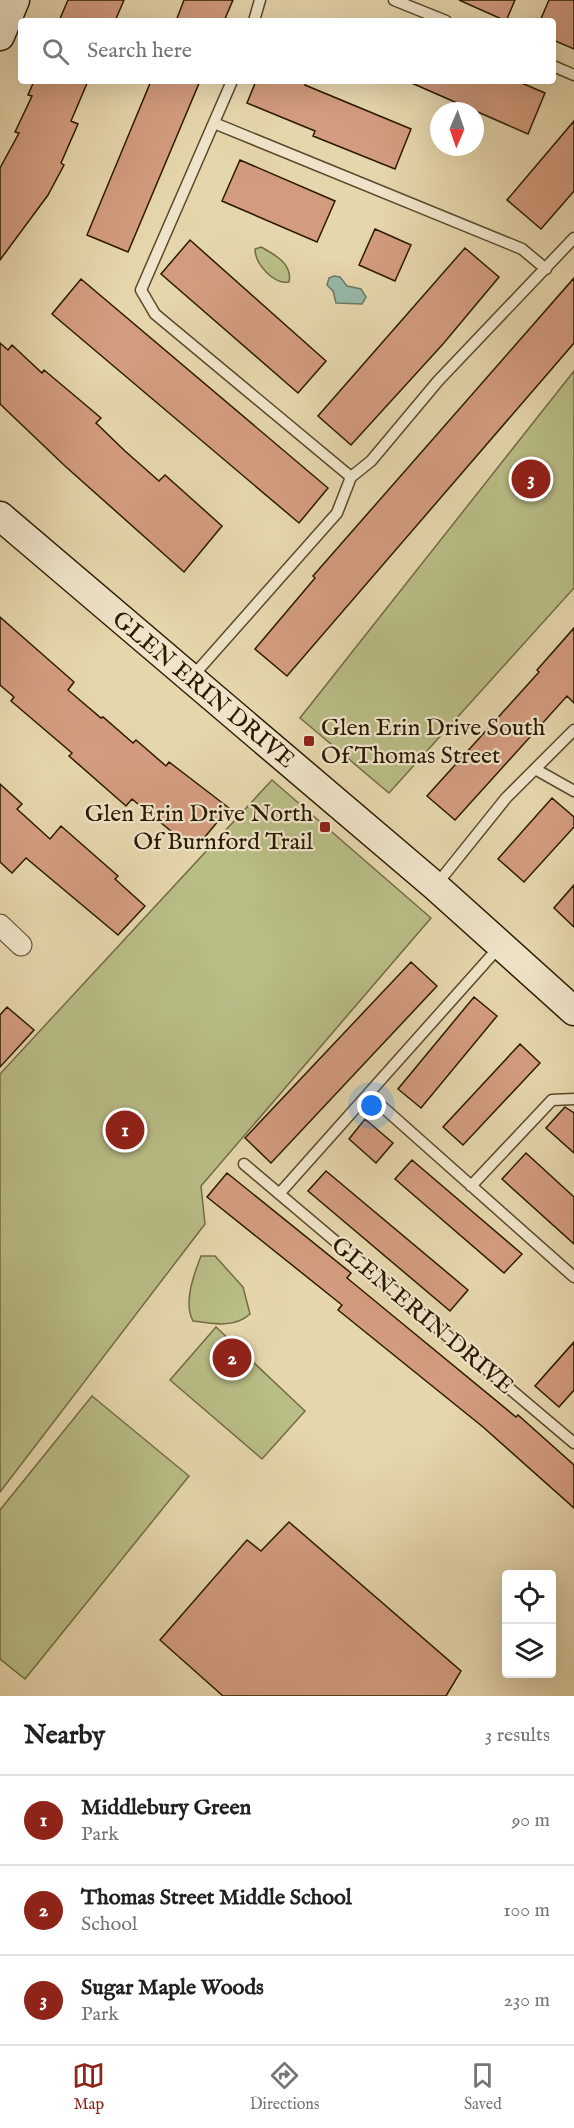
<!DOCTYPE html>
<html lang="en">
<head>
<meta charset="utf-8">
<style>
	:root { --surface:#fff; --page:#f6f6f6; --text:#202124; --muted:#757577; --line:#e0e0e0; --accent:#8f2418 }
	body { margin:0; font-family:"IM FELL English",serif; background:var(--page); color:var(--text) }
	.controls { position:absolute; right:18px; bottom:18px; display:grid; overflow:hidden; border-radius:6px; box-shadow:0 6px 24px #0002 }
	.controls button { width:54px; height:54px; display:grid; place-items:center; padding:0; border:0; border-bottom:2px solid var(--line); background:var(--surface); color:var(--text); font:30px sans-serif }
	.compass { position:absolute; left:430px; top:102px; width:54px; height:54px; border-radius:50%; background:var(--surface); box-shadow:0 6px 24px #0002; rotate:182deg }
	.you { position:absolute; left:372px; top:1106px; width:21px; height:21px; margin:-15px; border:4px solid #fff; border-radius:50%; background:#1a73e8; box-shadow:0 0 0 9px #1a73e833 }
	.badge { display:grid; place-items:center; width:39px; height:39px; border-radius:50%; background:var(--accent); color:#fff; font-size:20px; font-weight:700 }
	.pin { position:absolute; translate:-50% -50%; border:3px solid #fff; box-shadow:0 2px 6px #0006 }
	.list { margin:0; padding:0; list-style:none }
	h2 { display:flex; justify-content:space-between; align-items:center; height:78px; margin:0; padding:0 24px; font-size:26px }
	h2 small { font-size:20px; font-weight:400; color:var(--muted) }
	.list li { display:grid; grid-template-columns:39px 1fr auto; gap:18px; align-items:center; box-sizing:border-box; height:90px; padding:0 24px; border-top:2px solid var(--line) }
	.list b { display:block; font-size:22px; white-space:nowrap }
	.list p { margin:0; font-size:20px; white-space:nowrap; color:var(--muted) }
	.list em { font-size:20px; font-style:normal; color:var(--muted) }
	.icon { flex:none; width:33px; height:33px; fill:none; stroke:currentColor; stroke-width:2; stroke-linecap:round; stroke-linejoin:round }
	.map { position:relative; flex:none; width:574px; height:1696px; overflow:hidden }
	.search { position:absolute; background:var(--surface); box-shadow:0 6px 24px #0002; left:18px; right:18px; top:18px; height:66px; display:flex; align-items:center; gap:15px; box-sizing:border-box; padding:0 21px; border-radius:6px; color:var(--muted); font-size:22px }
	.sheet { height:348px; background:var(--surface) }
	nav { display:flex; justify-content:space-around; align-items:center; box-sizing:border-box; height:84px; border-top:2px solid var(--line); background:var(--surface); font-size:16px; color:var(--muted) }
	nav a { display:grid; justify-items:center; gap:3px }
	nav .on { color:var(--accent) }
	.map>svg:first-child { display:block }
	.green { fill:#b9bd86; stroke:#726c43; stroke-width:1.5 }
	.water { fill:#96b9a9; stroke:#6b7965; stroke-width:1.5 }
	.building { fill:#d39c7e; stroke:#2b1a00; stroke-width:1.5 }
	.lines { fill:none; stroke-linecap:round; stroke-linejoin:round }
	.lane-casing { stroke:#5a492b; stroke-width:13 }
	.street-casing { stroke:#5a492b; stroke-width:23 }
	.secondary-casing { stroke:#2b1a00; stroke-width:31 }
	.lane { stroke:#efe4c9; stroke-width:10 }
	.street { stroke:#efe4c9; stroke-width:21 }
	.secondary { stroke:#efe4c9; stroke-width:28 }
	.poi-dot { fill:#8f2418; stroke:#efe4c9; stroke-width:2 }
	.labels { text-anchor:middle; stroke-width:4.5; stroke-linejoin:round; paint-order:stroke }
	.street-label { font-size:24px; fill:#2b1a00; stroke:#efe4c9 }
	.poi-label { font-size:24px; fill:#2b1a00; stroke:#efe4c9; text-anchor:start }
</style>
</head>
<body>
<div class="map">
<svg width="574" height="1696" viewBox="0 0 574 1696">
	<rect width="100%" height="100%" fill="#e6d6ac"/>
	<filter id="stains"><feTurbulence type="fractalNoise" baseFrequency=".00333" numOctaves="4"/><feColorMatrix values="0 0 0 0 .2 0 0 0 0 .09 0 0 0 0 .02 0 0 0 .5 -.17"/></filter>
	<radialGradient id="worn" r=".72"><stop offset=".6" stop-color="#630" stop-opacity="0"/><stop offset="1" stop-color="#630" stop-opacity=".3"/></radialGradient>
	<path class="green" d="M261 247C274 254 293 264 289 282 274 285 255 264 255 249Z
		M574 371V588L389 793 300 718Z
		M272 780 431 918 201 1186 205 1224 0 1492V1074Z
		M201 1256H215L243 1287 250 1314C235 1328 213 1324 193 1321 183 1303 194 1274 201 1256Z
		M216 1327 305 1411 262 1459 170 1380Z
		M92 1396 189 1476 25 1679 0 1659V1510Z"/>
	<path class="water" d="M334 276 340 277 347 286 361 289 366 297 362 304 336 303 333 291 327 285 329 278Z"/>
	<path class="building" d="M68 0H124L115 21H59Z
		M184 0H233L224 21H176Z
		M459 0H515L506 21Z
		M549 0H574V49L553 40V21H540Z
		M34 81H88L71 121 78 124 61 163 64 165 48 195 0 260V168L19 133 15 132 32 96 28 95Z
		M151 81H200L128 252 87 235Z
		M256 81H307L305 85 411 129 395 169 313 136 315 131 247 103Z
		M407 81H517L545 93 528 134Z
		M574 121V191L541 229 507 200Z
		M240 160 335 201 317 242 222 201Z
		M375 229 411 245 395 281 359 265Z
		M190 240 326 361 298 393 161 274Z
		M465 248 499 277 443 344 351 445 318 416Z
		M574 278V343L287 676 255 649 315 578 313 576Z
		M81 279 328 488 299 523 52 314Z
		M0 343 8 350 12 345 42 373 44 370 75 396 101 418 96 423 125 451 159 481 165 475 222 526 184 572 65 466 0 404Z
		M0 617 74 682 68 690 101 718 103 717 133 743 136 740 166 766 169 762 229 808 194 850 132 799 126 806 69 756 72 753 11 701 14 697 0 685Z
		M574 628V703L567 696 455 820 427 796 539 672 537 670Z
		M0 784 22 804 17 809 50 839 61 826 118 876 115 879 145 906 118 935 26 858 12 873 0 862Z
		M552 798 574 817V827L524 882 498 859Z
		M574 885V927L554 908Z
		M411 962 437 986 271 1163 245 1138Z
		M474 997 497 1016 421 1108 398 1089Z
		M7 1007 34 1030 0 1067V1015Z
		M520 1044 540 1063 463 1145 443 1127Z
		M565 1107 574 1113V1153L546 1128Z
		M365 1119 393 1143 376 1163 349 1139Z
		M526 1153 574 1197V1244L502 1179Z
		M412 1160 522 1254 504 1273 395 1179Z
		M326 1171 468 1290 450 1311 308 1191Z
		M227 1173 351 1273 347 1278 516 1417 518 1415 574 1465V1508L483 1427 338 1310 342 1305 207 1197Z
		M574 1342V1390L559 1407 535 1386Z
		M289 1522 461 1671 446 1696H223L160 1640 247 1540 261 1551Z"/>
	<g class="lines">
		<defs>
			<path id="lane" d="M394 0 446 21
				M254 21 260 0
				M553 66 574 75
				M232 81 141 290 155 314 351 477
				M214 123 522 249 546 269
				M192 677 337 513 351 477 371 461 438 381 574 238
				M535 769 574 791
				M437 884 506 798 574 730
				M368 1094 574 1277
				M244 1164 574 1443
				M471 1186 552 1100 574 1099
				M279 1194 500 946"/>
			<path id="street" d="M0 925 21 945"/>
			<path id="secondary" d="M0 36 15 0
				M0 516 435 886 574 1011"/>
		</defs>
		<use href="#lane" class="lane-casing"/>
		<use href="#street" class="street-casing"/>
		<use href="#secondary" class="secondary-casing"/>
		<use href="#lane" class="lane"/>
		<use href="#street" class="street"/>
		<use href="#secondary" class="secondary"/>
	</g>
	<g class="poi-dot">
		<rect x="303" y="735" width="12" height="12" rx="3"/>
		<rect x="319" y="821" width="12" height="12" rx="3"/>
	</g>
	<g class="labels">
		<g class="street-label">
			<text transform="translate(204 689) rotate(40)" y="8">GLEN ERIN DRIVE</text>
			<text transform="translate(423 1315) rotate(40)" y="8">GLEN ERIN DRIVE</text>
		</g>
		<g class="poi-label">
			<text x="321" y="735">Glen Erin Drive South<tspan x="321" dy="28">Of Thomas Street</tspan></text>
			<text x="313" y="821" text-anchor="end">Glen Erin Drive North<tspan x="313" dy="28">Of Burnford Trail</tspan></text>
		</g>
	</g>
	<rect width="100%" height="100%" filter="url(#stains)"/>
	<rect width="100%" height="100%" fill="url(#worn)"/>
</svg>
<div class="controls">
<button><svg class="icon" aria-label="locate" viewBox="0 0 24 24"><circle cx="12" cy="12" r="6"/><path d="M12 2v4M12 18v4M2 12h4M18 12h4"/></svg></button>
<button><svg class="icon" aria-label="layers" viewBox="0 0 24 24"><path d="M12 4l9 5-9 5-9-5zM3 14l9 5 9-5"/></svg></button>
</div>
<svg class="compass" viewBox="-18 -18 36 36"><path d="M0-13l5 13h-10z" fill="#e53935"/><path d="M0 13l5-13h-10z" fill="#757577"/></svg>
<div class="you"></div>
<div class="pin badge" style="left:125px;top:1130px">1</div>
<div class="pin badge" style="left:232px;top:1358px">2</div>
<div class="pin badge" style="left:531px;top:479px">3</div>
<div class="search"><svg class="icon" aria-label="search" viewBox="0 0 24 24"><circle cx="10" cy="10" r="6"/><path d="M15 15l6 6"/></svg>Search here</div>
</div>
<section class="sheet">
<h2>Nearby<small>3 results</small></h2>
<ul class="list">
<li><span class="badge">1</span><div><b>Middlebury Green</b><p>Park</p></div><em>90 m</em></li>
<li><span class="badge">2</span><div><b>Thomas Street Middle School</b><p>School</p></div><em>100 m</em></li>
<li><span class="badge">3</span><div><b>Sugar Maple Woods</b><p>Park</p></div><em>230 m</em></li>
</ul>
</section>
<nav>
<a class="on"><svg class="icon" aria-label="map" viewBox="0 0 24 24"><path d="M3 6l6-2 6 2 6-2v14l-6 2-6-2-6 2zM9 4v14M15 6v14"/></svg>Map</a>
<a><svg class="icon" aria-label="directions" viewBox="0 0 24 24"><path d="M12 3l9 9-9 9-9-9zM9 14v-3h6M13 9l2 2-2 2"/></svg>Directions</a>
<a><svg class="icon" aria-label="saved" viewBox="0 0 24 24"><path d="M7 4h10v16l-5-4-5 4z"/></svg>Saved</a>
</nav>
</body>
</html>
